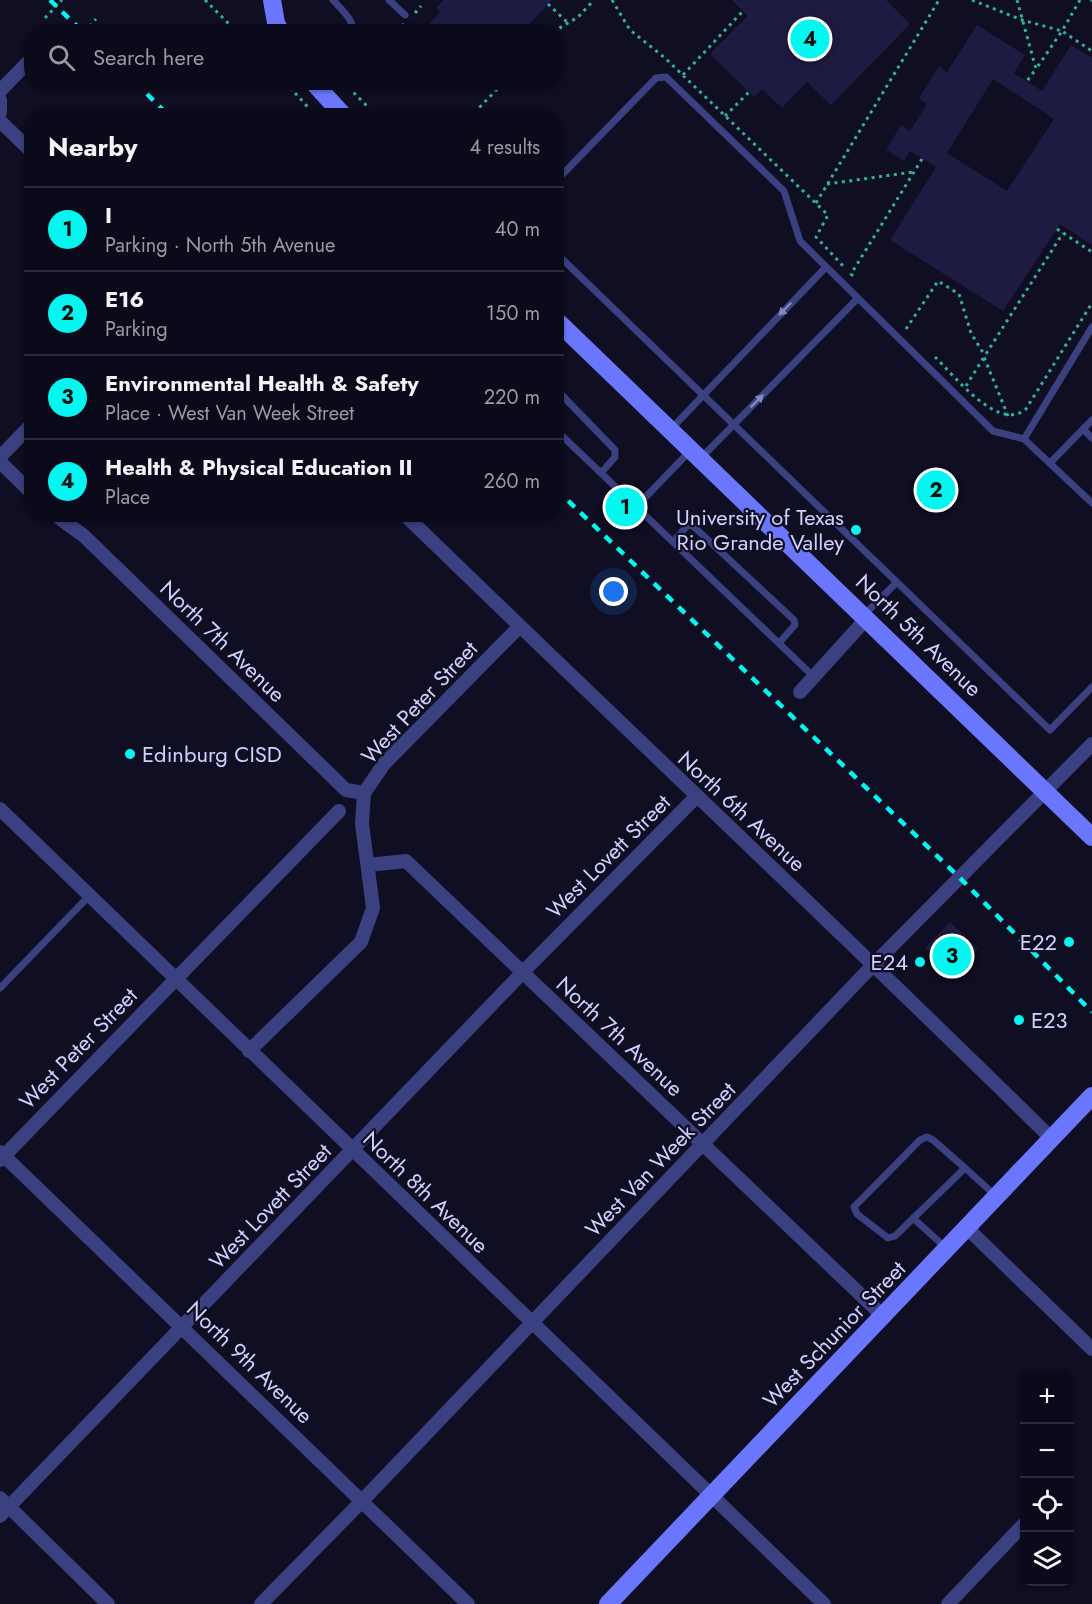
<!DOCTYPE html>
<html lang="en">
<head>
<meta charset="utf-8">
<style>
	:root { --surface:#0b0a1a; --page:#191827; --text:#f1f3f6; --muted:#9a9aa2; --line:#2b2b39; --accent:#05f5f1 }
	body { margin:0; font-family:Jost,sans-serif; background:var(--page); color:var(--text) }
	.controls { position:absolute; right:18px; bottom:18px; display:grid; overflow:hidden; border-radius:12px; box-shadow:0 2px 4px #0004 }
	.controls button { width:54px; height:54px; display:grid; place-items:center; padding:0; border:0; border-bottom:2px solid var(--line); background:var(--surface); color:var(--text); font:30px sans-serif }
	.you { position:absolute; left:614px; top:592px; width:21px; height:21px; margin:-15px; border:4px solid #fff; border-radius:50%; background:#1a73e8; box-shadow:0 0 0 9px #1a73e833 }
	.badge { display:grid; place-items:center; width:39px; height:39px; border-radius:50%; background:var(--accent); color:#111; font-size:20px; font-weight:700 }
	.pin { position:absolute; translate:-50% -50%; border:3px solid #fff; box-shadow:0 2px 6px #0006 }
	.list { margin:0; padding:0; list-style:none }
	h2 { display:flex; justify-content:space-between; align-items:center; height:78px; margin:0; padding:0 24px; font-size:26px }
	h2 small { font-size:20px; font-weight:400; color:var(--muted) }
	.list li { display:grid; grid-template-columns:39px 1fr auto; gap:18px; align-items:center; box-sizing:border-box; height:84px; padding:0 24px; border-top:2px solid var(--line) }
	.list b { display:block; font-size:22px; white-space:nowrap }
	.list p { margin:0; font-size:20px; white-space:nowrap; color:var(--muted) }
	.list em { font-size:20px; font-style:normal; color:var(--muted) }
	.icon { flex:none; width:33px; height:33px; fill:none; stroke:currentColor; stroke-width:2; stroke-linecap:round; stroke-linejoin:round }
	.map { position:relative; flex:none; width:1092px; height:1604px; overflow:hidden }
	.search { position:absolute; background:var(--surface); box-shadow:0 2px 4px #0004; left:24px; top:24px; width:540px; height:66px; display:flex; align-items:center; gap:15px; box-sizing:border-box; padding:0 21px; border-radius:24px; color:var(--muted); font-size:22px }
	.panel { position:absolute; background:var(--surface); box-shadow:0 2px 4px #0004; left:24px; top:108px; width:540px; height:414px; border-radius:24px }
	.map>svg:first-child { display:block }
	.building { fill:#1e1b43; fill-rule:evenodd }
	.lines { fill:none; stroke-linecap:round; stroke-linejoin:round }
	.path { stroke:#31b19b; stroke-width:3; stroke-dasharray:3 4.5; stroke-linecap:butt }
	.lane { stroke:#3a4080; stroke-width:7 }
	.street { stroke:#3a4080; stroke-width:14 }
	.secondary { stroke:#6a77fc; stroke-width:18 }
	.rail { stroke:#05f5f1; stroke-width:4.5; stroke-dasharray:9 8; stroke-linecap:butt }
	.oneway { fill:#8588bf }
	.poi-dot { fill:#05f5f1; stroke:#0f0e22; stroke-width:2 }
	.labels { text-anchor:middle; stroke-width:4.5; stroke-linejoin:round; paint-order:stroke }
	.poi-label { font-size:22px; fill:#d0d1fe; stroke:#0f0e22; text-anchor:end }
	.street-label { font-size:22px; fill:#d0d1fe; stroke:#0f0e22 }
</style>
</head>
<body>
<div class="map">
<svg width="1092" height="1604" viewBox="0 0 1092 1604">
	<rect width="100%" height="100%" fill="#0f0e22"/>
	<path class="building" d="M444 0H552L522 32H422L440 12 436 8Z
		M732 0H886L910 24 831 105 807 82 782 108 762 89 754 97 710 54 748 16Z
		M977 25 1025 55 1014 73 1042 91 1071 45 1092 58V245L1060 224 1003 311 890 240 936 167 910 151 904 161 886 150 901 125 910 131 927 104 919 98 939 66 947 72ZM993 79 1054 119 1007 191 947 153Z
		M950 922 978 949 965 962 970 968 958 980 925 948Z"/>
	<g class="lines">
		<path class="path" d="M205 0 237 32
			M612 0 630 30 665 58 828 215 816 237 845 268
			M972 0 1022 20 1062 31 1036 69
			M1017 0 1036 69 1027 81
			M1080 0 1062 31 1092 51
			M1091 0 1092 1
			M548 4 567 22
			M415 13 421 6
			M45 18 62 0
			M85 32 96 19
			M397 32 404 24
			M553 32 578 17 594 0
			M683 75 743 11
			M285 82 316 116
			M343 82 377 116
			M451 116 478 109 504 82
			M725 116 749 92
			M827 184 913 172
			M816 203 939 0
			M1057 229 1092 252
			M853 276 851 274 922 159
			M906 329 938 281 959 294 971 333 985 356
			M935 357C954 375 998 433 1026 409L1092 303
			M966 386 984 357
			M1008 416 984 357 1063 233"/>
		<path class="lane" d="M333 0C341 9 354 20 353 32
			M389 0 405 15
			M556 181 656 78 666 77 784 191 800 241 993 431 1024 439 1092 503
			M556 253 1050 730 1092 687
			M556 389 615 450V457L601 473
			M671 429 826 267
			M1083 429 1092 438
			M556 430 814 677
			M1024 439 1092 327
			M701 458 858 298
			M1050 463 1092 420
			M636 507 691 450
			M673 542 687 526 692 525 794 620 795 625 779 643
			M865 614 897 582
			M0 988 89 896
			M965 1168 933 1140 927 1137 920 1140 854 1207 857 1214 888 1238 895 1236 965 1168 996 1196
			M913 1218 946 1248"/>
		<path class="street" d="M0 91 32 58
			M0 100V112
			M0 121 32 152
			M0 457 32 424
			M0 462 32 493
			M54 514 84 536 346 790 364 793
			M404 514C619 723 838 928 1051 1138
			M800 692 867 618
			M0 809 824 1604
			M368 865 406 861 884 1317
			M249 1051 361 942 373 908 362 824 364 793 384 764 519 627
			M0 1152 468 1604
			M0 1160 339 811
			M968 1229 1092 1349
			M0 1498 108 1604
			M0 1516 522 973 696 797
			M261 1604 362 1501 874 964 1092 744
			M948 1604 1024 1524"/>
		<path class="secondary" d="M272 0 276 23 281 32
			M313 82 344 116
			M556 320 1092 837
			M608 1604 1092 1096"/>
		<path class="rail" d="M50 0 83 32
			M135 82 169 116
			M556 489 960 878 1092 1012"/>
	</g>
	<defs><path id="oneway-solid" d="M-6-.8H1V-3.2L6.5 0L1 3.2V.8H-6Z" transform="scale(1.5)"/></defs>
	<g class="oneway">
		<use href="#oneway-solid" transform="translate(785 309) rotate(134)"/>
		<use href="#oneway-solid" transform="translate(757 401) rotate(-45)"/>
	</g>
	<g class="poi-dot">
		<circle cx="856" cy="530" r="6"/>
		<circle cx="130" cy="754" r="6"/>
		<circle cx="1069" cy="942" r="6"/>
		<circle cx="920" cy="962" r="6"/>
		<circle cx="1019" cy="1020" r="6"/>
	</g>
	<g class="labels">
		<g class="poi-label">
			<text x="844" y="525">University of Texas<tspan x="844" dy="25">Rio Grande Valley</tspan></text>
			<text x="142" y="762" text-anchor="start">Edinburg CISD</text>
			<text x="1057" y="950">E22</text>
			<text x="908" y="970">E24</text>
			<text x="1031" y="1028" text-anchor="start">E23</text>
		</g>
		<g class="street-label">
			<text transform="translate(919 635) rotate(44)" y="8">North 5th Avenue</text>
			<text transform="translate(223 641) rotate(44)" y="8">North 7th Avenue</text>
			<text transform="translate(419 702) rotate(-47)" y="8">West Peter Street</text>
			<text transform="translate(742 811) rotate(43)" y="8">North 6th Avenue</text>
			<text transform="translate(608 856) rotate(-45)" y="8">West Lovett Street</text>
			<text transform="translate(620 1036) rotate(43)" y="8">North 7th Avenue</text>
			<text transform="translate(78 1048) rotate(-46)" y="8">West Peter Street</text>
			<text transform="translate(660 1159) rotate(-46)" y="8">West Van Week Street</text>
			<text transform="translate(426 1192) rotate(44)" y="8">North 8th Avenue</text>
			<text transform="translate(270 1206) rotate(-46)" y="8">West Lovett Street</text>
			<text transform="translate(834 1334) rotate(-46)" y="8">West Schunior Street</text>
			<text transform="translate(250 1362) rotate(44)" y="8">North 9th Avenue</text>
		</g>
	</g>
</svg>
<div class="controls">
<button>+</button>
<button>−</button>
<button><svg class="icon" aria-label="locate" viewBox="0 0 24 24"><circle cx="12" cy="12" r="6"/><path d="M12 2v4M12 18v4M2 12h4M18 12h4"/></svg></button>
<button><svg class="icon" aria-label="layers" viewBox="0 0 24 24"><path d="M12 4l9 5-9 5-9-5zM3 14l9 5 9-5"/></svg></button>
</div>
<div class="you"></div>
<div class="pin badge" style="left:625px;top:507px">1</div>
<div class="pin badge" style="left:936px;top:490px">2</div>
<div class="pin badge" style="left:952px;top:956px">3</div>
<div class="pin badge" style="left:810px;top:39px">4</div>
<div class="search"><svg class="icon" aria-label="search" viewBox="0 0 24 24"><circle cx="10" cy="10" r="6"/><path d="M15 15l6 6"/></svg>Search here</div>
<section class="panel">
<h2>Nearby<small>4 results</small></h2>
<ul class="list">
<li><span class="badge">1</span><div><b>I</b><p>Parking · North 5th Avenue</p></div><em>40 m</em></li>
<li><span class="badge">2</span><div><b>E16</b><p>Parking</p></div><em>150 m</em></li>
<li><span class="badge">3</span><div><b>Environmental Health &amp; Safety</b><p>Place · West Van Week Street</p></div><em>220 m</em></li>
<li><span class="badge">4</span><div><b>Health &amp; Physical Education II</b><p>Place</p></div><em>260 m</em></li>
</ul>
</section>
</div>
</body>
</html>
